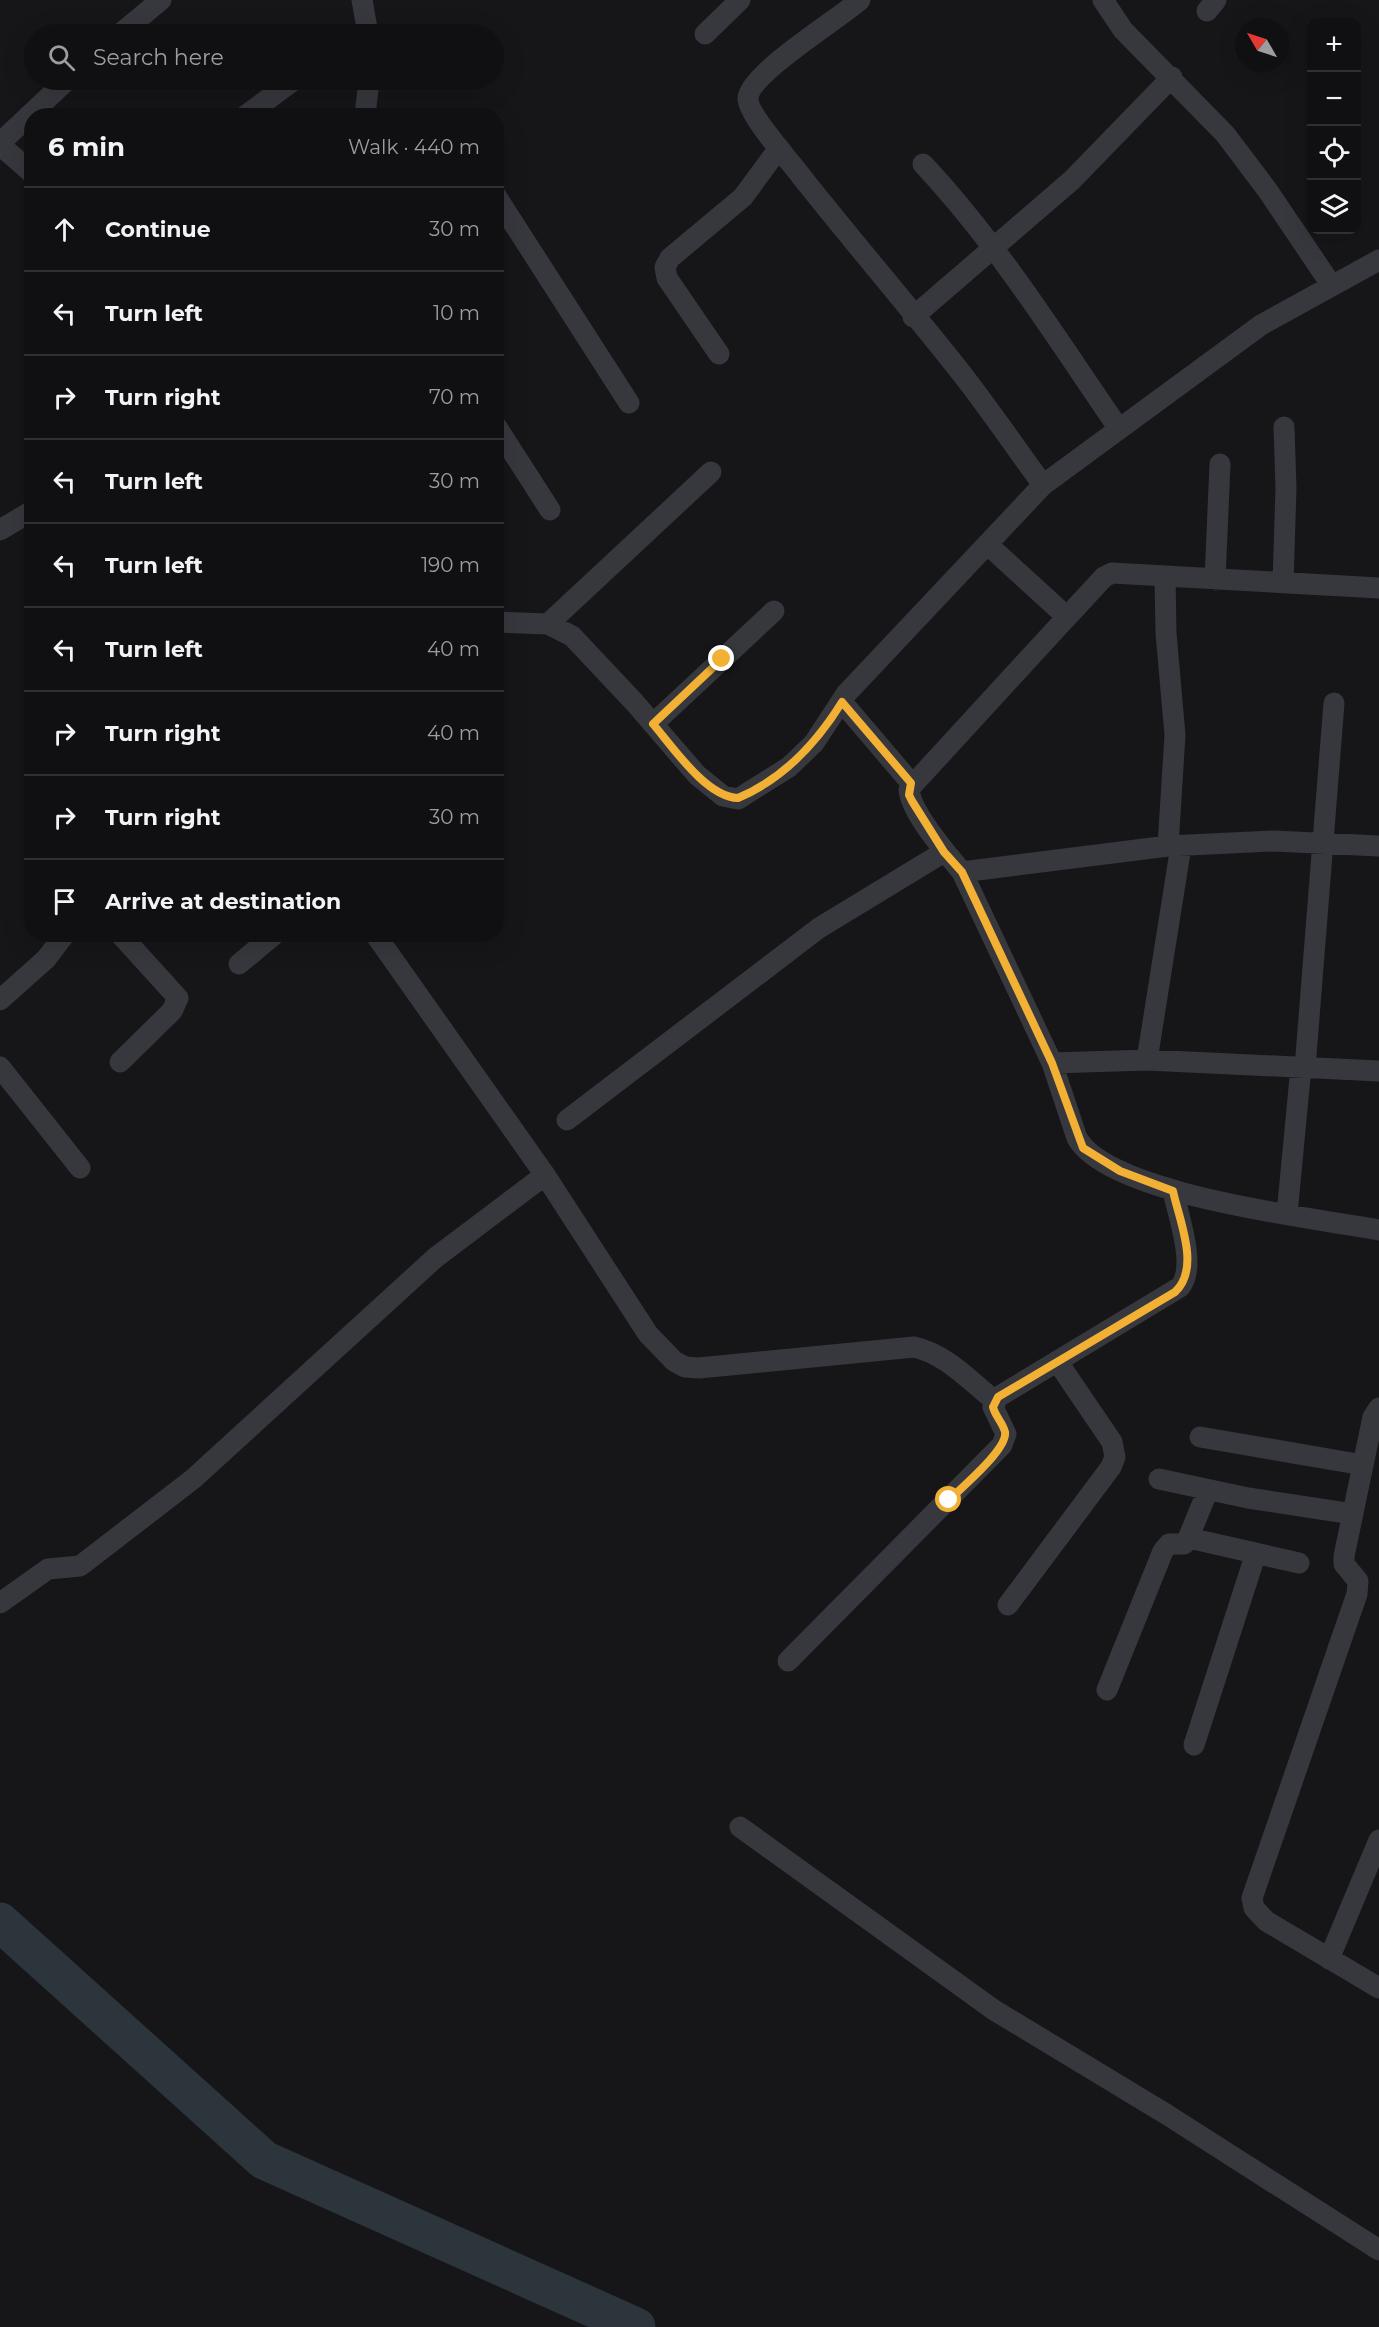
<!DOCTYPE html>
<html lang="en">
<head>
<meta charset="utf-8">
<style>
	:root { --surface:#101012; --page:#1e1e20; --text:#f1f3f6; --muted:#9c9d9f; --line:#303032 }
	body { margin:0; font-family:Montserrat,sans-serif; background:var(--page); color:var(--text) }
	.controls { position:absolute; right:18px; top:18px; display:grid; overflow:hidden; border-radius:12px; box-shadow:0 6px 24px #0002 }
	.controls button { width:54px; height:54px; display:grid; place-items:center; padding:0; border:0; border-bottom:2px solid var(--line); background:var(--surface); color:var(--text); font:30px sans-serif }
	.compass { position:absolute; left:1235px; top:18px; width:54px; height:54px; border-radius:50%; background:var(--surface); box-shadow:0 6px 24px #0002; rotate:309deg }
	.stop { position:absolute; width:18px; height:18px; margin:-14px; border:4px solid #f2b134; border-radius:50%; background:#fff }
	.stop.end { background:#f2b134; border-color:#fff; box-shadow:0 2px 6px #0008 }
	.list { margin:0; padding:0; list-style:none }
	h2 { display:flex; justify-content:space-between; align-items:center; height:78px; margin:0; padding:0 24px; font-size:26px }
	h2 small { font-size:20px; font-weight:400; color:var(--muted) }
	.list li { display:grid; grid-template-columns:39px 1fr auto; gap:18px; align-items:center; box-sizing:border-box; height:84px; padding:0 24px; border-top:2px solid var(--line) }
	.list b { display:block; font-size:22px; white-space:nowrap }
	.list em { font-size:20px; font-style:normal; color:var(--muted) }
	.icon { flex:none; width:33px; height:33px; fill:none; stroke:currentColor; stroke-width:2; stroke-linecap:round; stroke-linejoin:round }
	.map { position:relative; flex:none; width:1379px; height:2327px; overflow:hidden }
	.search { position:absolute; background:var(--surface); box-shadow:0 6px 24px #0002; left:24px; top:24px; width:480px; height:66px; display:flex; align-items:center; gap:15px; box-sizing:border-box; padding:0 21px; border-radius:33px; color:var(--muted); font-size:22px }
	.panel { position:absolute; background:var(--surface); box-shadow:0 6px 24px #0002; left:24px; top:108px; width:480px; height:834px; border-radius:24px }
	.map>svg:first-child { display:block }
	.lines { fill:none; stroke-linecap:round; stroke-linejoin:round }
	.river { stroke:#2c353c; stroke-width:39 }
	.minor { stroke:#37383d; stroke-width:21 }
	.route { stroke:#f2b134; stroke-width:8 }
</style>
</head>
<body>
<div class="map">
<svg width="1379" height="2327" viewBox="0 0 1379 2327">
	<rect width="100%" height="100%" fill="#161618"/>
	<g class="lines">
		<path class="river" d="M0 1922 264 2160 636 2327"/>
		<path class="minor" d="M362 0 368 34
			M860 0C839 19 750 73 748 98 747 114 790 161 801 176 854 243 910 308 962 374 990 410 1016 448 1043 485
			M1103 0 1123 30 1225 134 1268 191 1332 286
			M1207 11 1216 0
			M120 34 161 0
			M705 34 740 0
			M245 116 294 80
			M365 116 369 80
			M0 143 67 80
			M0 145 32 173
			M923 164C998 244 1057 339 1119 429
			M496 196 629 403
			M913 317 1072 180 1172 77
			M719 354 667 278 665 267 670 258 743 197 779 148
			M496 426 550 510
			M0 530 32 511
			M987 544 1067 617 1104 577 1112 573 1379 588
			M1165 576 1166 633 1175 735 1168 846
			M1215 580 1220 464
			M1283 583 1286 488 1284 427
			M1067 617 909 789C910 812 947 854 962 872L1052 1063 1077 1138C1109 1195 1314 1218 1379 1230
			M496 622 548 624 572 636 635 703 697 775 723 796 738 799 789 767 814 743 846 694 1043 485 1261 325 1379 260
			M548 624 711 472
			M842 702 911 783
			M653 724 774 611
			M962 872 1168 846 1274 841 1379 846
			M120 934 178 998 172 1011 120 1062
			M375 934 545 1175 648 1334 674 1361 685 1367 699 1368 914 1347C946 1354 970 1381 995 1401
			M239 964 275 934
			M0 1000 46 959 65 934
			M1147 1060 1181 846
			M1052 1063 1147 1060 1379 1071
			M0 1067 80 1168
			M1305 1068 1334 703
			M567 1120 819 928 944 852
			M1287 1214 1301 1067
			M1379 1408 1373 1417 1344 1556V1564L1358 1581 1357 1594 1252 1898 1254 1908 1266 1921 1379 1988
			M1200 1437 1363 1465
			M1159 1479 1248 1498 1353 1514
			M1189 1538 1299 1563
			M0 1603 48 1569 80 1566 193 1479 435 1258 545 1175
			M1008 1605 1111 1467 1115 1457 1112 1442 1057 1361
			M788 1661 1002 1445 1006 1434 993 1407 998 1397 1180 1287C1197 1267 1178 1215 1173 1191
			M1107 1690 1163 1551 1169 1544H1184L1187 1541 1208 1490
			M1194 1745 1256 1553
			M740 1827 994 2010 1166 2114 1379 2250
			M1329 1959 1379 1840"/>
	</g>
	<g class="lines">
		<path class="route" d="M722 659 653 724C673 747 706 797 738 798 783 779 816 744 842 702L911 783 909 795 912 801 944 852 962 872 1052 1063 1083 1148 1120 1171 1173 1191C1179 1220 1201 1268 1175 1292L998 1397 993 1407C995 1416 1003 1423 1005 1432 1008 1449 961 1488 949 1500"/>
	</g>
</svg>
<div class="controls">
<button>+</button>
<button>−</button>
<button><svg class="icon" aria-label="locate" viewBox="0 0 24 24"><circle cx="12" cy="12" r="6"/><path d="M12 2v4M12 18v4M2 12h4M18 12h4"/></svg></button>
<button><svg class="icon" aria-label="layers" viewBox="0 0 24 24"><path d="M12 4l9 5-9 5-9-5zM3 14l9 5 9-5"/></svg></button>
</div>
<svg class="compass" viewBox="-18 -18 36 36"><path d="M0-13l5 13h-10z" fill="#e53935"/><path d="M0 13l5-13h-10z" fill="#9c9d9f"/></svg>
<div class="stop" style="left:949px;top:1500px"></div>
<div class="stop end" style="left:722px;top:659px"></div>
<div class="search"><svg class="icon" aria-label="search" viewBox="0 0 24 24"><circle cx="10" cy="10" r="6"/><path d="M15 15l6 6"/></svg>Search here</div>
<section class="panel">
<h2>6 min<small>Walk · 440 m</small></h2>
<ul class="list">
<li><svg class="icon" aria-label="ahead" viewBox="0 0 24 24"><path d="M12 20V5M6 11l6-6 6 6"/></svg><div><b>Continue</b></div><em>30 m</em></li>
<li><svg class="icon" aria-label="left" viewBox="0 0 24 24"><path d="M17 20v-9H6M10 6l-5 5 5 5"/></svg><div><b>Turn left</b></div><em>10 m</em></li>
<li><svg class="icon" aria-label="right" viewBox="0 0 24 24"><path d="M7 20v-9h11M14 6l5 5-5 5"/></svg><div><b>Turn right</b></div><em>70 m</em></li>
<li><svg class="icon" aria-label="left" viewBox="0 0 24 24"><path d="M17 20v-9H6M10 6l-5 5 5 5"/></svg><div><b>Turn left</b></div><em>30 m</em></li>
<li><svg class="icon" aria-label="left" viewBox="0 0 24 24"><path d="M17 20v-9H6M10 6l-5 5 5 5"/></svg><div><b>Turn left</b></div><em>190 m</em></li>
<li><svg class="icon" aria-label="left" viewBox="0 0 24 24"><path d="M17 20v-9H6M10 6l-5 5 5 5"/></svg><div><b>Turn left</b></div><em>40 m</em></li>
<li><svg class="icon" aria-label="right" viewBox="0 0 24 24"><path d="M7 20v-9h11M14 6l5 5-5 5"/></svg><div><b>Turn right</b></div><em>40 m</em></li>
<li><svg class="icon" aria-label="right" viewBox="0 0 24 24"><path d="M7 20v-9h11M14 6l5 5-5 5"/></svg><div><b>Turn right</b></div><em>30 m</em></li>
<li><svg class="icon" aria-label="arrive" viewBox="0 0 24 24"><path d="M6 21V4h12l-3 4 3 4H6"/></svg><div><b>Arrive at destination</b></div></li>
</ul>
</section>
</div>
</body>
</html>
